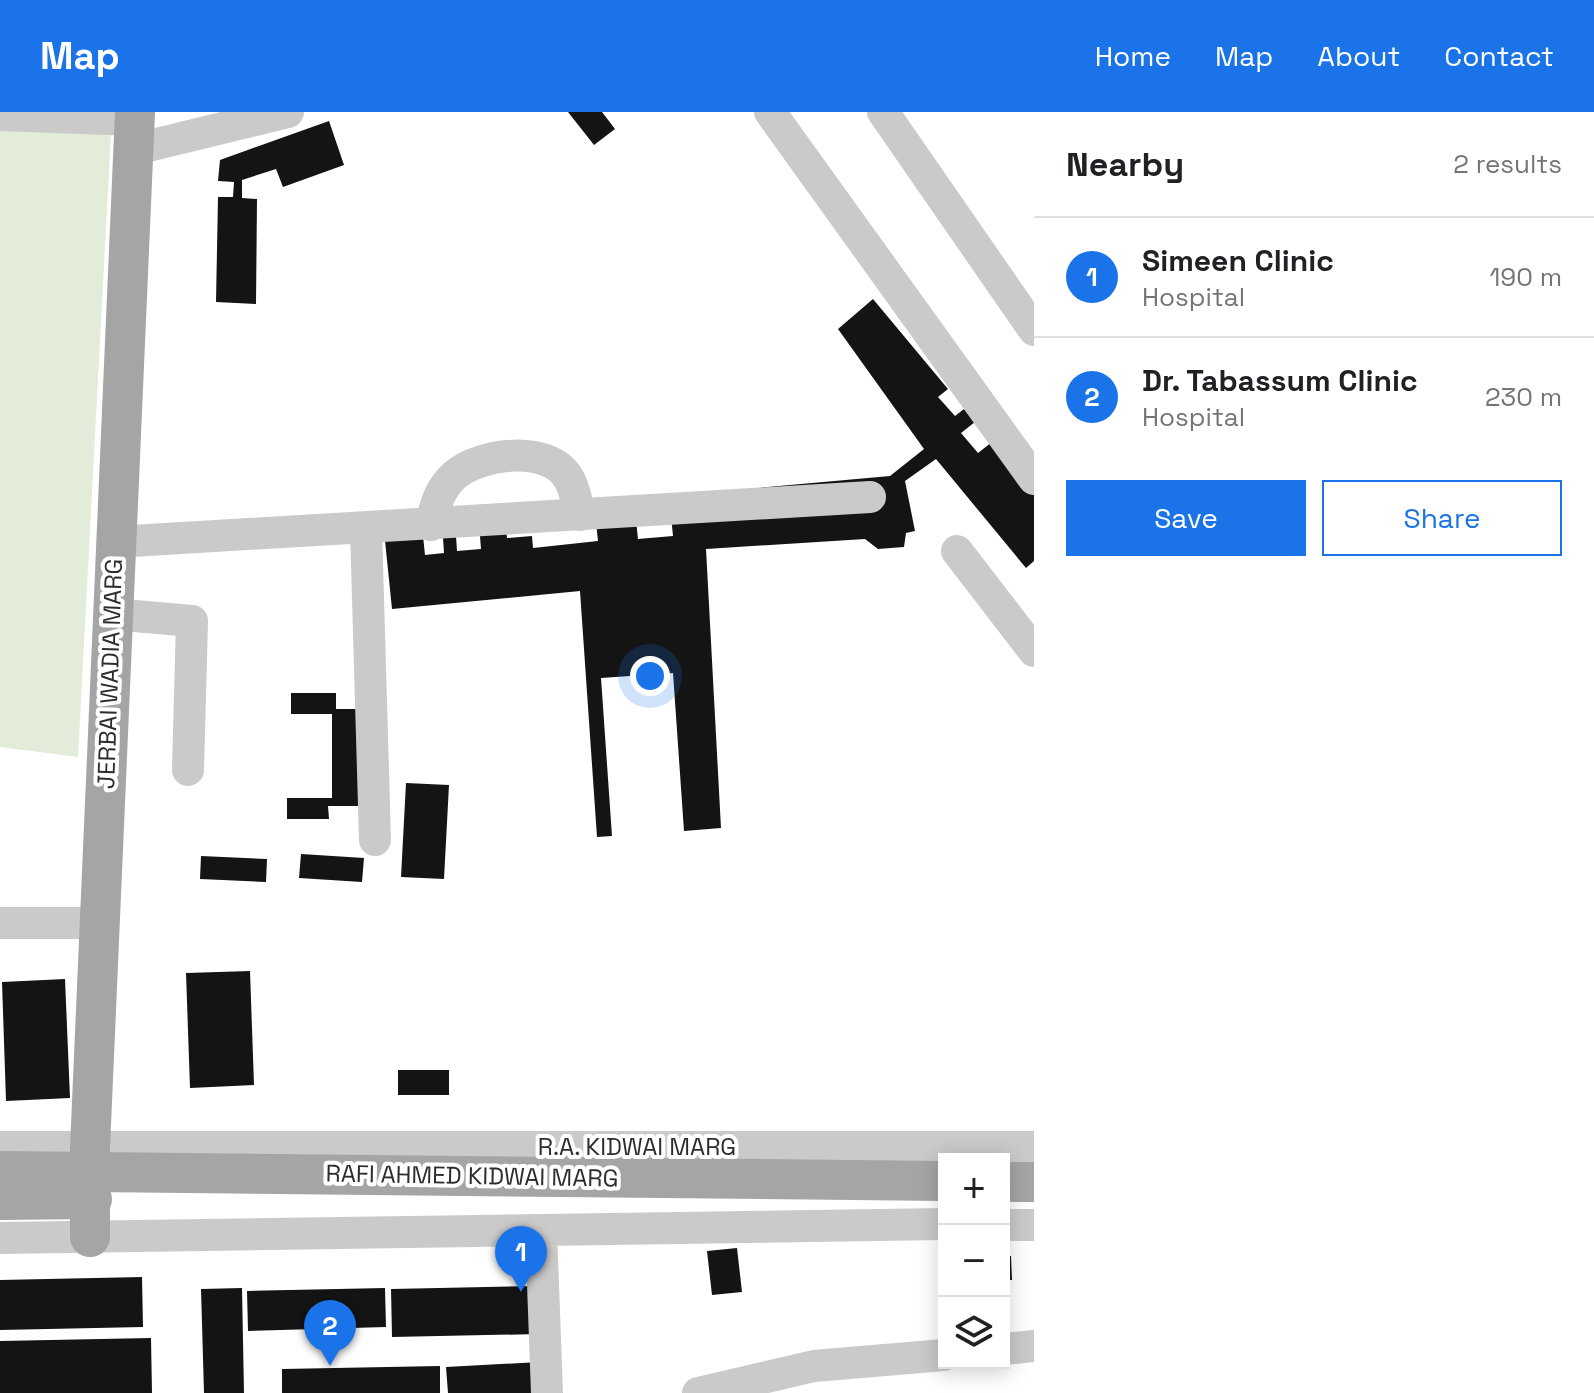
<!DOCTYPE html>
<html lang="en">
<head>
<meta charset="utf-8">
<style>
	:root { --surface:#fff; --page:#f2f2f2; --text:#202124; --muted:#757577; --line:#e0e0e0; --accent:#1a73e8 }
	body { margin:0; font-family:"Space Grotesk",sans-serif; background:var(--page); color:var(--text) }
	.controls { position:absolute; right:24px; bottom:24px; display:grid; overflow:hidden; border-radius:0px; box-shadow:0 4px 20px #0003 }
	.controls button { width:72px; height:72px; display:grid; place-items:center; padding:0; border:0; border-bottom:2px solid var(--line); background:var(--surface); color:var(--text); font:40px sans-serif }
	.you { position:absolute; left:650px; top:564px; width:28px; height:28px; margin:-20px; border:6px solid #fff; border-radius:50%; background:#1a73e8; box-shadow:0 0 0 12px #1a73e833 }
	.badge { display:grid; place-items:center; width:52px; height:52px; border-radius:50%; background:var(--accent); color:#fff; font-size:26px; font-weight:700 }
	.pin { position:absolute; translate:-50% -66px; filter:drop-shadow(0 2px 4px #0008) }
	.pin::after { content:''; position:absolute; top:42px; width:28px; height:24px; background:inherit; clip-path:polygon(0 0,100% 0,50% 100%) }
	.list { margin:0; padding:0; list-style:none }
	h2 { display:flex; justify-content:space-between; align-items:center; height:104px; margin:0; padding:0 32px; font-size:34px }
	h2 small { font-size:26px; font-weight:400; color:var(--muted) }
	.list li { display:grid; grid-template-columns:52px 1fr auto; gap:24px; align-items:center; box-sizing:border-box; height:120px; padding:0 32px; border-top:2px solid var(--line) }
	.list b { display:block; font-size:30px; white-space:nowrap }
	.list p { margin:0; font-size:26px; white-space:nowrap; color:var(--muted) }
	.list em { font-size:26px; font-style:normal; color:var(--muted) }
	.actions { display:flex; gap:16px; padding:24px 32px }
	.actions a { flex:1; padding:18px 0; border:2px solid var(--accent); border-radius:0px; text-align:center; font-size:28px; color:var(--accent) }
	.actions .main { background:var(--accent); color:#fff }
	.icon { flex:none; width:44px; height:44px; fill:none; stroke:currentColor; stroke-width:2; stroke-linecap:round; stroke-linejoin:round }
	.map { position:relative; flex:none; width:1034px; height:1281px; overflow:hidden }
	header { display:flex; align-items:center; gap:48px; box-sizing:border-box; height:112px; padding:0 40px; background:var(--accent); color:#fff }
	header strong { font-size:38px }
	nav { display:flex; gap:44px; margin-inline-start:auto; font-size:28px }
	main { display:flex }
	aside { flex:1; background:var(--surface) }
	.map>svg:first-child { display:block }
	.green { fill:#e2ecd9 }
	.building { fill:#141414 }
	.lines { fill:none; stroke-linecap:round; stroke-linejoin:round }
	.minor { stroke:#cacaca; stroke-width:32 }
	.major { stroke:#a5a5a5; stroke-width:40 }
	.labels { text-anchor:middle; stroke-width:8; stroke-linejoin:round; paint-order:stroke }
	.street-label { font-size:24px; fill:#2d2d2d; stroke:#fff }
</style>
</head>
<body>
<header>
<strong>Map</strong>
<nav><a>Home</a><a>Map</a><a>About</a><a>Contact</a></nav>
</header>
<main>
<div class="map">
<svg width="1034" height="1281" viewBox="0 0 1034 1281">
	<rect width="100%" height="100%" fill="#fff"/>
	<path class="green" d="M0 17 111 21 78 645 0 635Z"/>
	<path class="building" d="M568 0H602L615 17 594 33Z
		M329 9 344 53 283 75 276 57 242 68V86L257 87 256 192 216 190 218 85H233L234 70 218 69 220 48Z
		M873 187 948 277 938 285 955 304 964 297 975 310 961 321 978 341 992 330 1034 381V449L1026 456 936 347 905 369 915 419 906 421 904 435 878 437 865 427 706 437 721 716 684 719 673 561 601 566 612 724 597 725 580 479 392 497 383 409 421 405 425 443 444 441 443 426 456 424 457 439 481 437 478 399 504 397 507 426 532 424 533 436 598 429 594 392 634 388 638 427 673 424 669 384 890 364 924 337 838 217Z
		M291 581H336V597H359L360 694H328L329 707H287V686H332V602H291Z
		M406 671 449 673 444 767 401 765Z
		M301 742 364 746 362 770 299 766Z
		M201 744 267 747 266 770 200 767Z
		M250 859 254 973 190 976 186 861Z
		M65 867 70 986 6 989 2 870Z
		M398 958H449V983H398Z
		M737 1136 742 1180 712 1183 707 1139Z
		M1004 1144H1011L1012 1168H1004Z
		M142 1165 143 1215 0 1218V1168Z
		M538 1174 539 1222 392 1225 391 1177Z
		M242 1176 244 1281H204L201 1177Z
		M385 1176 386 1215 248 1219 247 1179Z
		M151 1226 152 1281H0V1229Z
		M539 1250 541 1281H448L446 1255Z
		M440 1254V1281H282V1257Z"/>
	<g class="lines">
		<path class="minor" d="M770 0 1034 367
			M883 0 1034 218
			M0 3 136 8
			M136 37 288 0
			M431 413C435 394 439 377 455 363 480 341 550 332 569 367 575 377 577 392 580 403
			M366 417 375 728
			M115 430 870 385
			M957 439 1034 539
			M112 502 192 509 188 658
			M0 811H100
			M0 1035H1034
			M1004 1113H1034
			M541 1118 547 1281
			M0 1126 944 1112
			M1004 1237 1034 1234
			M698 1281 814 1254 944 1243"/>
		<path class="major" d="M0 1059 944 1069
			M1004 1070H1034
			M0 1088 92 1087
			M90 1125V1036L135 0"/>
	</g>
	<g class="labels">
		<g class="street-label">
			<text transform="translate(110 562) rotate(-88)" y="8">JERBAI WADIA MARG</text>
			<text x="637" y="1043">R.A. KIDWAI MARG</text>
			<text transform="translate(472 1064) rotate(1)" y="8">RAFI AHMED KIDWAI MARG</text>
		</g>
	</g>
</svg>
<div class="controls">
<button>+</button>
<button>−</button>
<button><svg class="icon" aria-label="layers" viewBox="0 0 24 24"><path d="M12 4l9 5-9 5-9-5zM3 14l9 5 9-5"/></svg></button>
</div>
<div class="you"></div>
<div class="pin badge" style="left:521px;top:1180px">1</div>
<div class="pin badge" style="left:330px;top:1254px">2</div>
</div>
<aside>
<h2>Nearby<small>2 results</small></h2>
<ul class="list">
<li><span class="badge">1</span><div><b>Simeen Clinic</b><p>Hospital</p></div><em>190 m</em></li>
<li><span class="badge">2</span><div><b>Dr. Tabassum Clinic</b><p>Hospital</p></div><em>230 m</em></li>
</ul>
<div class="actions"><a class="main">Save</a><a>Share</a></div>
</aside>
</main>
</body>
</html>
